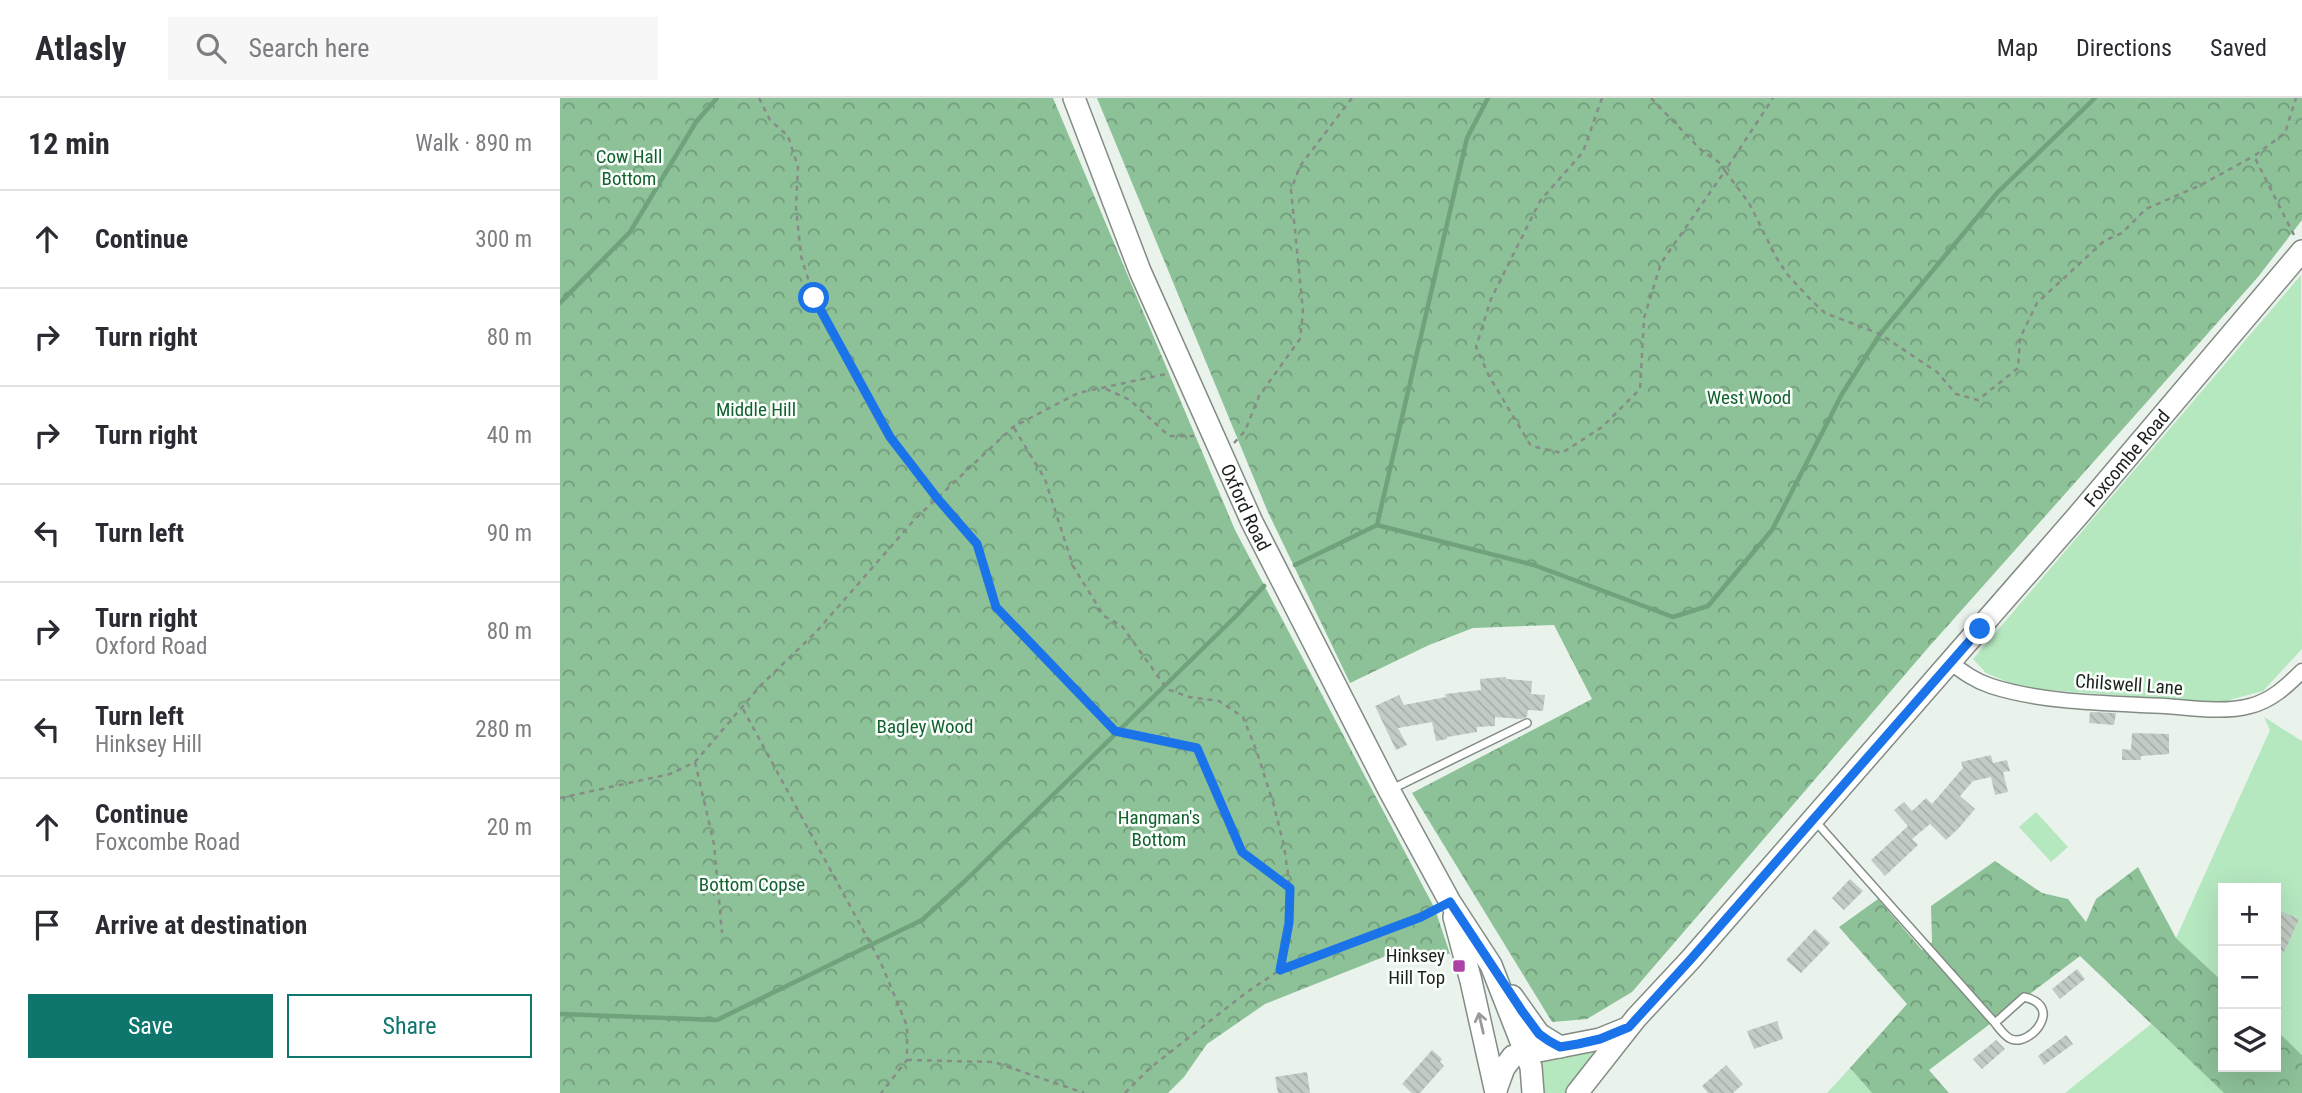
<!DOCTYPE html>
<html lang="en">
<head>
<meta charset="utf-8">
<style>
	:root { --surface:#fff; --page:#f7f7f7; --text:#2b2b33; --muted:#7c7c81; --line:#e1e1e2; --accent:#0f766e }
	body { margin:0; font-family:"Roboto Condensed",sans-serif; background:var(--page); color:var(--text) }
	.controls { position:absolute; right:21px; bottom:21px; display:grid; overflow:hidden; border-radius:0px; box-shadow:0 7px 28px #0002 }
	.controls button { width:63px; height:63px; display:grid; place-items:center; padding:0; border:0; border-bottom:2px solid var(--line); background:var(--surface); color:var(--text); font:35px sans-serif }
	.stop { position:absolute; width:21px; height:21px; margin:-16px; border:5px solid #1a73e8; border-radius:50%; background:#fff }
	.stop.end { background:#1a73e8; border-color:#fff; box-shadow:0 2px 7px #0008 }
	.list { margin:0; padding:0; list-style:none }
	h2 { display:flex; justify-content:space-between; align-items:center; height:91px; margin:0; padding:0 28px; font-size:30px }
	h2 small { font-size:23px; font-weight:400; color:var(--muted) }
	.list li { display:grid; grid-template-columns:46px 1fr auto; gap:21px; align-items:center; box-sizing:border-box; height:98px; padding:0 28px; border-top:2px solid var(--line) }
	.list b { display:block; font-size:26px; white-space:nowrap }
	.list p { margin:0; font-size:23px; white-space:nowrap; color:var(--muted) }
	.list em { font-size:23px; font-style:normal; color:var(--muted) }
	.actions { display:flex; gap:14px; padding:21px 28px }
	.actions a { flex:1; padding:16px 0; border:2px solid var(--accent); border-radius:0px; text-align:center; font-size:24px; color:var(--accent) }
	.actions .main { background:var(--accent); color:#fff }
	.icon { flex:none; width:38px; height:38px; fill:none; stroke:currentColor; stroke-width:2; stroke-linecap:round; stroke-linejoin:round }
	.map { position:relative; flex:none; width:1742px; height:995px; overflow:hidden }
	header { display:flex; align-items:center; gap:42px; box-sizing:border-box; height:98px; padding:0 35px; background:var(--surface); border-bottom:2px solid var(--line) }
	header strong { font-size:33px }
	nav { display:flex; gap:38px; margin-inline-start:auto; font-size:24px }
	.search { width:490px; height:63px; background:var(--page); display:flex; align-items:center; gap:18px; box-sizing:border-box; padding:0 24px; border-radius:0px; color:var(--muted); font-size:26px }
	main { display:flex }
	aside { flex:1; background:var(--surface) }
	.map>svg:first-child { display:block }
	.green { fill:#b6e8c0 }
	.forest { fill:url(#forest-crowns) }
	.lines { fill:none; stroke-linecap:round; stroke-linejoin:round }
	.stream { stroke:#70a27b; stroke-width:4.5 }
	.building { fill:url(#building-back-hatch) }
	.lane-casing { stroke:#838c84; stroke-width:10 }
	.street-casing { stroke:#838c84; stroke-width:17 }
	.secondary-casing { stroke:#838c84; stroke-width:24 }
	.path { stroke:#868d87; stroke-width:2.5; stroke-dasharray:5 5; stroke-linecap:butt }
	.lane { stroke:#fff; stroke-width:7 }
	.street { stroke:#fff; stroke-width:14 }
	.secondary { stroke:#fff; stroke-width:21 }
	.oneway { stroke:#999b9a }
	.route { stroke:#1a73e8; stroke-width:9 }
	.poi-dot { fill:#ac42a4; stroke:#fafffb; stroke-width:2.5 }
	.labels { text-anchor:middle; stroke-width:5; stroke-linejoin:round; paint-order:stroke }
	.park-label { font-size:19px; fill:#12612f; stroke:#fafffb }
	.street-label { font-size:19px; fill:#1d211e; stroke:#fafffb }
	.poi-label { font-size:19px; fill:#1d211e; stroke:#fafffb; text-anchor:end }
</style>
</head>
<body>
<header>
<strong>Atlasly</strong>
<div class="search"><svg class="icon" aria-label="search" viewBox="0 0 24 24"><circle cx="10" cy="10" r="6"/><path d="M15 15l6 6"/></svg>Search here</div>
<nav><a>Map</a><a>Directions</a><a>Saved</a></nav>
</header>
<main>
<aside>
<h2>12 min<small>Walk · 890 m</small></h2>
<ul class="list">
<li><svg class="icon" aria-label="ahead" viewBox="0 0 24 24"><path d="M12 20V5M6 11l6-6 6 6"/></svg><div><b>Continue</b></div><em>300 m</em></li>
<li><svg class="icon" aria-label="right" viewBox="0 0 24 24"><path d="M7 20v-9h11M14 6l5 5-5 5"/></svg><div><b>Turn right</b></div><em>80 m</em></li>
<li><svg class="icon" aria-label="right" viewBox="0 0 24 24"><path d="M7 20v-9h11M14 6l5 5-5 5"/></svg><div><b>Turn right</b></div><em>40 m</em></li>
<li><svg class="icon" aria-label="left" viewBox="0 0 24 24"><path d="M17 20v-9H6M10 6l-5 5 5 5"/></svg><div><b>Turn left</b></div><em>90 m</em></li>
<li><svg class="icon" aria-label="right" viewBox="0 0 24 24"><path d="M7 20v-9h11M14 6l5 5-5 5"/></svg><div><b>Turn right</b><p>Oxford Road</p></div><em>80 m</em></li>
<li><svg class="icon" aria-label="left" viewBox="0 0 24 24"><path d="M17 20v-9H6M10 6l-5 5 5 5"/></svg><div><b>Turn left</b><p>Hinksey Hill</p></div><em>280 m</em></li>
<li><svg class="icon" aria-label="ahead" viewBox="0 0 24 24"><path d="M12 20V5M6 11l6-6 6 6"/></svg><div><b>Continue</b><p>Foxcombe Road</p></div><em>20 m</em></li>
<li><svg class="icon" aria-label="arrive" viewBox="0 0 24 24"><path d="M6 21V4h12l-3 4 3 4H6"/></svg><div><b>Arrive at destination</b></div></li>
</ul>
<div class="actions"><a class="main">Save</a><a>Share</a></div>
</aside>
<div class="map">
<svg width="1742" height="995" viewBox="0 0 1742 995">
	<defs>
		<pattern id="forest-crowns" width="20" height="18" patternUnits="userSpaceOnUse" patternTransform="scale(1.75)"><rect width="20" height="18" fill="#8dc198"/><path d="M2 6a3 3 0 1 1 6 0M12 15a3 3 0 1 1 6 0" fill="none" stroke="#739c7b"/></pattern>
		<pattern id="building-back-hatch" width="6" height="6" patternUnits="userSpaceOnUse" patternTransform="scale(1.75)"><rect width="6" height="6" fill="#c2ccc4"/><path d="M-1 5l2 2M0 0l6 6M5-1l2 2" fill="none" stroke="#a6afa8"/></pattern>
	</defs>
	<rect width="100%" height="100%" fill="#e9f3eb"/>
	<path class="green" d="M1741 177 1742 551 1703 593 1658 605 1462 590 1426 575 1413 561Z
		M1704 619 1742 643V957L1716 932V790H1663V884L1616 840 1710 632Z
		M1476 714 1508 749 1491 764 1459 729Z
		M1591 926 1664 995H1505Z
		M1037 948 1042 952 1006 995H984L979 959Z
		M1290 970 1312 995H1267Z"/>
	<path class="forest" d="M0 0H493L675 432 875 811 890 856 841 852 705 906 647 946 624 979 608 995H0Z
		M537 0H1742V122L1698 179 1367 551 1072 894 1027 921 992 924 852 695 1032 601 994 527 913 530 869 547 790 585 707 412Z
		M1435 763 1482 795 1508 801 1526 824 1536 801 1578 769 1616 840 1663 884V969H1716V932L1742 957V995H1664L1520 858 1369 972 1389 995H1312L1290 970 1347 906 1279 829 1318 801 1362 852 1372 844 1371 808Z"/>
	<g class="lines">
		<path class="stream" d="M0 205 70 134 136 24 157 0
			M817 427 974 467 1113 519 1148 508 1212 432 1282 296 1320 236 1438 94 1535 0
			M735 467 817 427 907 40 928 0
			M0 916 157 922 362 822 405 783 676 518 704 488"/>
	</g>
	<path class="building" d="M946 579V581L972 583 971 596 985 597 983 613 968 612 967 619 961 621 935 619V628L917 629V634L887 639V641L876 643 872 624 838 630 847 647 836 652 815 608 839 597 844 607 886 599 885 596 921 592 920 581Z
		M1530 614 1556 615 1554 627 1529 625Z
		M1572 635 1609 636V656L1581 658V662H1562V651L1571 652Z
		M1431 657 1433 665 1447 662 1450 673 1443 674 1448 694 1435 697 1431 679 1413 683 1400 698 1415 711 1398 731 1386 742 1370 726 1352 741 1358 747 1325 778 1311 762 1348 728 1334 712 1344 704 1352 713 1366 700 1372 706 1403 670 1401 664Z
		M1290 781 1303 793 1284 812 1272 800Z
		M1718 812 1739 821 1724 854 1716 850V818Z
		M1255 831 1270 845 1241 875 1226 862Z
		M1517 871 1525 881 1500 901 1492 891Z
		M1217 923 1223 941 1194 951 1187 933Z
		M1506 937 1513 946 1484 967 1478 958Z
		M1436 942 1445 951 1422 971 1413 961Z
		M872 952 882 961 880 964 884 968 860 995H852L842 986Z
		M1166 967 1183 986 1173 995H1148L1142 988Z
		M747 974 750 995H718L715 979Z"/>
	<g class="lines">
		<defs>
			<path id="lane" d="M832 691 967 625
				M1256 724 1435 925C1439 930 1444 938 1451 941 1470 949 1505 908 1464 899L1435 925"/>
			<path id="street" d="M1390 564C1403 574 1415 583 1431 588 1483 605 1550 605 1605 608 1632 610 1664 615 1690 608 1711 603 1727 588 1742 573"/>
			<g id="secondary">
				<path id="s1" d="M514 0 580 173 692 424 829 692 890 804 931 867 971 969 973 995"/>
				<path d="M894 819 911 883 936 995"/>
				<path d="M952 898 979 936 1000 949"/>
				<path d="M936 992 944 970 953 958 1040 941 1067 930"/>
				<path id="s2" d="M1017 995 1076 920 1131 861 1521 414 1742 153"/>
			</g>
		</defs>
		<use href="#lane" class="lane-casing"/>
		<use href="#street" class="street-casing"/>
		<use href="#secondary" class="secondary-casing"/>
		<path class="path" d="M199 0 210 22 228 38 238 69 236 109 241 158 254 200 330 339 377 400 417 446 436 509 555 633 637 650 682 754 730 790
			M1042 0 1023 54 980 103 931 201 916 249 929 278 971 348 1002 355 1042 329 1080 291 1084 220 1101 165 1165 73 1189 105 1216 159 1227 176 1251 202 1265 215 1320 236 1377 274 1396 296 1418 302 1458 270 1460 240 1477 205 1544 143 1562 135 1586 111 1641 87 1694 58
			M1091 0 1141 52 1160 65 1165 73 1213 0
			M1734 137 1694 58 1725 35 1736 0
			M546 291 570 302 609 338H634
			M454 330 485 381 513 468 544 518 562 528 607 591 629 599 659 603 683 619 697 654 714 708 724 748 730 790 729 825 720 872
			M674 345 685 333 699 298 740 241 743 213 731 92 740 68 792 0
			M183 611 321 865 347 928V962L321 995
			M135 664 154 746 162 835
			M0 700 110 676 135 664 201 587 256 534 355 421 453 329 518 295 606 276
			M347 962 434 964 524 995
			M565 995 590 970 687 894 720 872 861 819 874 812"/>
		<use href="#lane" class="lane"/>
		<use href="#street" class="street"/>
		<use href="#secondary" class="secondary"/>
	</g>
	<defs><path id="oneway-shaft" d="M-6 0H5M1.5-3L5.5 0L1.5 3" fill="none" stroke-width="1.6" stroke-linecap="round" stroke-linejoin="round" transform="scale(1.75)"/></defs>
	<use class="oneway" href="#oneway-shaft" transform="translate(921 925) rotate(-103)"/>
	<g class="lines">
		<path class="route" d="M254 200 330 339 377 400 417 446 436 509 555 633 637 650 682 754 730 790 729 825 720 872 861 819 890 804 962 913 979 936 989 943 1000 949 1018 946 1040 941 1069 929 1131 861 1420 531"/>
	</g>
	<rect class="poi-dot" x="892" y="861" width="14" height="14" rx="3.5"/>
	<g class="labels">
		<g class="park-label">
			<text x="69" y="65">Cow Hall<tspan x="69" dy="22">Bottom</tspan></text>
			<text x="1189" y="306">West Wood</text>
			<text x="196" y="318">Middle Hill</text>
			<text x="365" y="635">Bagley Wood</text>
			<text x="599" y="726">Hangman's<tspan x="599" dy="22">Bottom</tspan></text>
			<text x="192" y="793">Bottom Copse</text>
		</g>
		<g class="street-label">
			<text dy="7" stroke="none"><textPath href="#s2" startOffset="840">Foxcombe Road</textPath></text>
			<text dy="7" stroke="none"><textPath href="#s1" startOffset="444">Oxford Road</textPath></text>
			<text transform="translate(1569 586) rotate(4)" y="7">Chilswell Lane</text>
		</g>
		<g class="poi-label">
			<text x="885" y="864">Hinksey<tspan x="885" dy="22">Hill Top</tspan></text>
		</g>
	</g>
</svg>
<div class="controls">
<button>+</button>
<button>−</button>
<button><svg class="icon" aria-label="layers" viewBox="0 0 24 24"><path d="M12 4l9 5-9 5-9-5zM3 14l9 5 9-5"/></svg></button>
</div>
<div class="stop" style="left:254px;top:200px"></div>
<div class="stop end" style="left:1420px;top:531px"></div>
</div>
</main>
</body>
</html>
